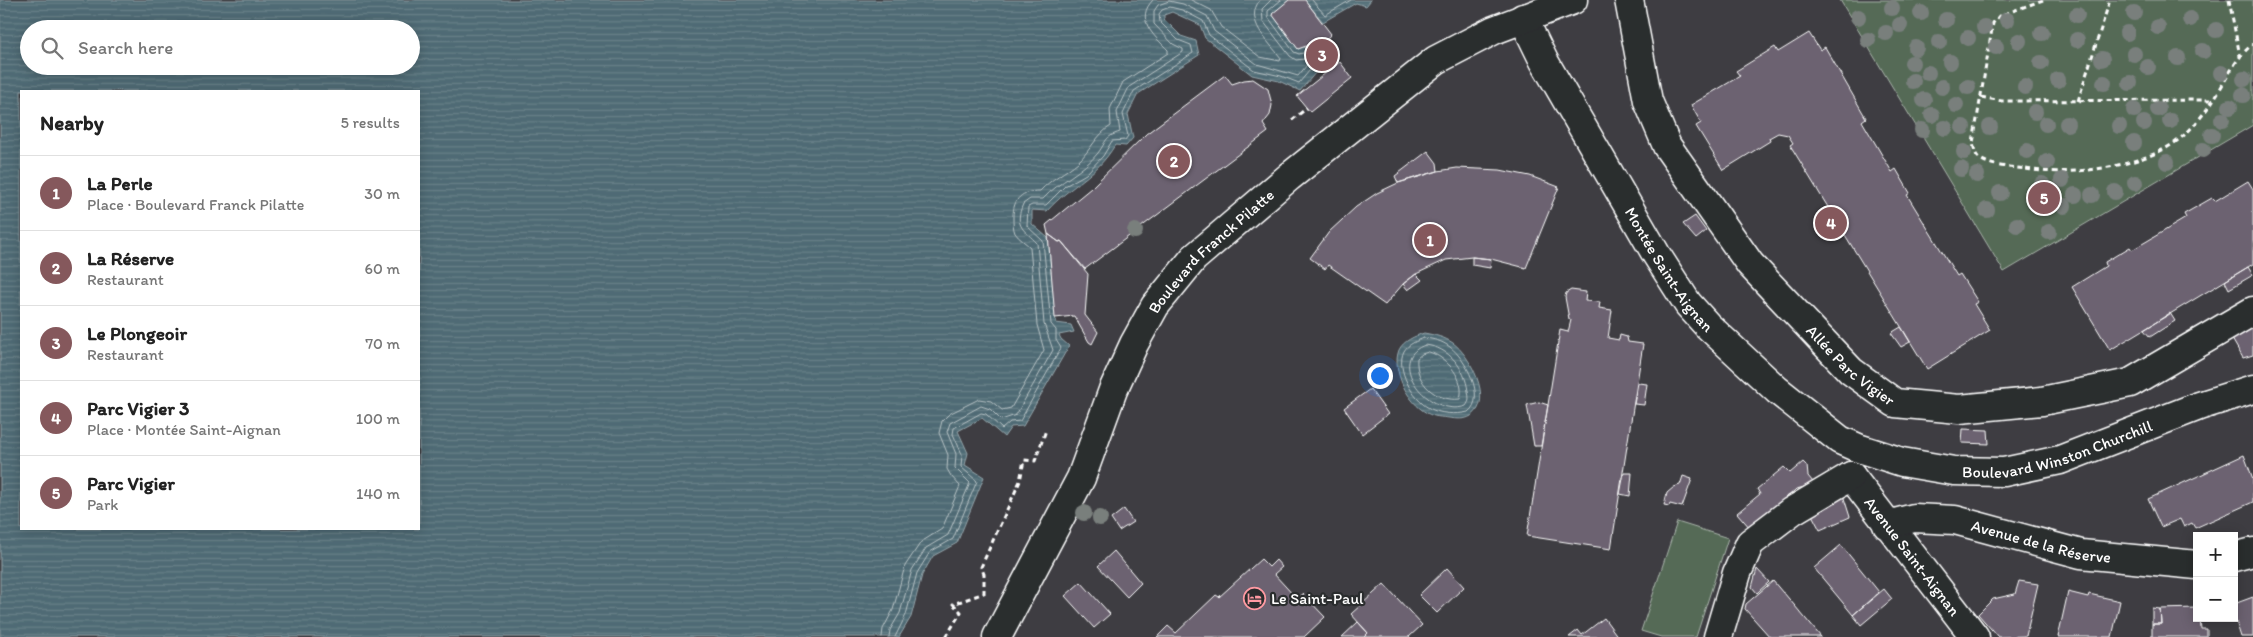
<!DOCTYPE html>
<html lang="en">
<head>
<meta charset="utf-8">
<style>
	:root { --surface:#fff; --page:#f6f6f6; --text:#222; --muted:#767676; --line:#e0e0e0; --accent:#85585c }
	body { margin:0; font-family:Itim,sans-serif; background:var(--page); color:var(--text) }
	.controls { position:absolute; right:15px; bottom:15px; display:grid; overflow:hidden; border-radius:0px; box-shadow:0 2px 12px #0003 }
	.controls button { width:45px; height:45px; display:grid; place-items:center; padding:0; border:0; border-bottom:1px solid var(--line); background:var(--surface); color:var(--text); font:25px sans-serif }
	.you { position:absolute; left:1379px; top:375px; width:18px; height:18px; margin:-12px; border:4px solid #fff; border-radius:50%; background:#1a73e8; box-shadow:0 0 0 8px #1a73e833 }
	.badge { display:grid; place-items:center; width:32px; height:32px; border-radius:50%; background:var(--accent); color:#fff; font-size:16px; font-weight:700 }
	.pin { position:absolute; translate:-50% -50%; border:2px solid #fff; box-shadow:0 1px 5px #0006 }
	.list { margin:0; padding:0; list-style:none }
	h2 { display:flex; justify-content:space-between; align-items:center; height:65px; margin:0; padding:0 20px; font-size:21px }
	h2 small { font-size:16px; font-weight:400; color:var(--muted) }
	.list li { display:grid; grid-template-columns:32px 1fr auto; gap:15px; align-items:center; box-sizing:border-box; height:75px; padding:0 20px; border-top:1px solid var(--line) }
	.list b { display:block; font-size:19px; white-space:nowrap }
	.list p { margin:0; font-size:16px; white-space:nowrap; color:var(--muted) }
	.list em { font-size:16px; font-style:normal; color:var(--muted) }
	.icon { flex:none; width:28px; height:28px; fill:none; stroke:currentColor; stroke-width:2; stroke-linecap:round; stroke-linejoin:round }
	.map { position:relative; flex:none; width:2253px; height:637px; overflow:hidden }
	.search { position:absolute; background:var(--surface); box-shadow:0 2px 12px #0003; left:20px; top:20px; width:400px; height:55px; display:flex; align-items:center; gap:12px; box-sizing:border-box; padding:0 18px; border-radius:28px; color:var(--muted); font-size:19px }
	.panel { position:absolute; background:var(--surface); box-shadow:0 2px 12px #0003; left:20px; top:90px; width:400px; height:440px; border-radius:0px }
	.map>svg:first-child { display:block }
	.park { fill:#556b57; stroke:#aab5ab }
	.water { fill:url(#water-rules); stroke:#95a6ac; fill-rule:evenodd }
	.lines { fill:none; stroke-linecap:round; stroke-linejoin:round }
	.shore { stroke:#b9c4c7; stroke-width:1 }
	.building { fill:#6c6271; stroke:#fff }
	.minor-casing { stroke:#fff; stroke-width:31 }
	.path { stroke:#fff; stroke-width:3; stroke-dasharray:5 4; stroke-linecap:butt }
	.minor { stroke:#2a2d2e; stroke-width:28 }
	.tree { fill:#797f7c }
	.labels { text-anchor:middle; stroke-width:4.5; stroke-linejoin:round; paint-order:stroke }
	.street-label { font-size:16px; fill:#fff; stroke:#2a2d2e }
	.poi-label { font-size:16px; fill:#fff; stroke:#2a2d2e; text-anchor:start }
</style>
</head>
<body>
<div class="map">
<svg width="2253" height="637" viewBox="0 0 2253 637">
	<defs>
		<pattern id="water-rules" width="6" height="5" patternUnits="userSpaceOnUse" patternTransform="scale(1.25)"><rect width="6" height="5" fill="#4f6b74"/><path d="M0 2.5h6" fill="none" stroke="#698189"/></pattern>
	</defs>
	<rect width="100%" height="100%" fill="#3e3d42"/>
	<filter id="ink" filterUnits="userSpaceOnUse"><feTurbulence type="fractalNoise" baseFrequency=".02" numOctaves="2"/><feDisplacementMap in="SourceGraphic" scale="10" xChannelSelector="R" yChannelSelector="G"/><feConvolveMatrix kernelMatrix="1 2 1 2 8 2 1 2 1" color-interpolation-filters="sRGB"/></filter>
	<g filter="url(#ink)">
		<path class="park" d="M1840 0H2253V125L2004 272Z
			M1677 522 1728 538 1696 637H1661L1641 631Z"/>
		<path class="water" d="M0 0H1289L1272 14 1298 49 1309 45 1322 65 1300 91 1279 81 1252 75 1205 38 1200 25 1172 12 1164 15V19L1181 36 1196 41 1199 55 1138 94 1128 114 1133 138 1126 146 1115 145C1096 177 1071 184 1047 211L1032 210V224L1048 238 1056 323 1071 325 1074 332 1059 335 1061 339 1069 346 1023 426 1011 427 1004 437 982 418 958 431 968 453 965 465 984 477 957 543 933 556 922 575 911 617 899 637H0ZM29 29H411V66H29ZM21 91H419V529H21Z
			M1305 0H1371L1366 6 1356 3 1323 22Z
			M1424 333C1435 335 1444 337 1453 343 1469 354 1495 401 1471 416 1465 420 1456 419 1449 418 1442 417 1433 417 1427 413 1408 403 1391 370 1399 350 1403 341 1415 336 1424 333Z"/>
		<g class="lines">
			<path class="shore" d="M1191 0 1211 10 1221 27 1260 57 1280 61 1281 58C1269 42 1243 20 1260 0
				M1312 0 1325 15 1351 0
				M1424 338C1434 339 1442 341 1450 347 1465 358 1487 398 1468 412 1457 415 1439 414 1429 408 1413 400 1395 368 1404 351 1408 344 1417 341 1424 338Z
				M1425 345C1449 347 1465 368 1468 391 1469 397 1470 401 1466 406 1428 419 1384 359 1425 345Z
				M1429 352C1447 357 1466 380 1460 399 1436 402 1415 383 1417 358L1422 354Z
				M882 637 883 629 893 610 905 566 921 542 942 529 960 486 951 476 947 469 948 455 939 433 942 421 949 414 979 399 991 401 1002 410 1011 408 1044 350 1037 325 1030 247C1025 242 1019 239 1015 233 1013 228 1013 223 1013 217 1013 198 1022 191 1040 191 1051 179 1066 172 1078 162 1090 151 1097 134 1111 126L1110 109 1123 82 1168 53V50C1154 36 1134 19 1153 0
				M889 637 890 630 900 613 912 570 926 548 948 535 970 483 955 468 956 454 947 432 950 423 981 406 990 409 1001 420 1016 415 1053 350 1044 324 1037 243C1025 230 1013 227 1023 204L1030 199H1043C1059 181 1083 172 1098 153 1107 141 1104 137 1120 132L1117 112 1129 87 1183 52V49L1173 44 1154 24V11L1158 5 1169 1 1183 4 1207 16 1214 31 1257 64 1298 76 1307 65V62L1304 59 1296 60 1290 56 1263 21 1262 9 1271 0
				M895 637 906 615 917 573 930 552 953 539 977 481 961 467 962 454 953 434 954 428 981 413 986 414 1002 429 1010 422 1020 421 1061 348 1056 340V330L1051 324 1043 241 1027 226 1028 207 1032 205H1046L1065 186 1086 174 1103 156 1112 141 1125 140 1128 136 1123 114 1134 91 1193 53 1191 45 1178 40 1160 22 1159 14 1162 10 1170 7 1182 10 1203 21 1209 35 1254 70 1281 76 1299 83 1315 64 1307 52 1299 54 1294 52 1268 17V11L1281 0"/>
		</g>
		<path class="building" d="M1289 0H1305L1331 34 1321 45 1335 66 1340 62 1352 78 1310 112 1297 96 1327 72 1309 45 1298 49 1272 14Z
			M1809 33 1820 50 1825 47 1866 118 1862 121 1892 172 1896 169 1910 193 1907 195 1957 276 1960 274 1978 302 1974 304 1990 330 1927 369 1790 145 1793 143 1788 135 1778 133 1769 138 1770 141 1723 170 1696 126 1701 123 1691 105 1740 76 1736 71 1775 47 1778 52Z
			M1225 75 1232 84 1244 80 1253 79 1268 89 1272 105 1270 115 1263 124 1268 132 1085 269 1061 241 1059 242 1048 234 1046 225 1091 188 1146 134Z
			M1428 151 1437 163 1438 171 1398 183 1395 176Z
			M1457 168 1500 170 1530 176 1559 187 1526 268 1491 259 1472 257 1446 260 1416 274 1403 284 1385 305 1328 265 1325 269 1310 258 1329 232 1356 207 1377 193 1398 183 1438 171Z
			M2248 181 2253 189V264L2110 350 2072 287 2106 266 2105 262 2130 247 2132 250 2186 218 2184 214 2212 198 2215 201Z
			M1830 213 1841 229 1831 234 1821 218Z
			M1695 216 1706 231 1696 239 1683 224Z
			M1048 234 1059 242 1061 241 1088 274 1085 315 1098 332 1092 344 1089 342 1074 316 1055 318Z
			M1472 257 1491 259 1490 268 1472 265Z
			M2248 267 2253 275 2229 289 2225 281Z
			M1416 274 1422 280 1408 290 1403 284Z
			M1571 290 1586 292 1585 301 1600 302 1599 308 1612 310 1608 338 1619 340 1620 335 1627 337 1628 342 1643 344 1611 549 1527 536 1560 330 1568 332 1571 320 1569 319 1565 297 1566 293Z
			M2170 313 2175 321 2150 337 2144 330Z
			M1901 327 1910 342 1901 347 1891 333Z
			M2253 327V355L2243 358 2232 339Z
			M1638 383 1647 384 1644 405 1634 404Z
			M1370 389 1388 414 1362 434 1344 408Z
			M1539 402 1548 405 1541 446H1534L1527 405Z
			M1963 429 1988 430 1989 444 1962 443Z
			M2244 455 2253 479V502L2195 528 2192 523 2184 527 2180 519 2161 527 2148 499Z
			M1803 462 1807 466 1808 476 1813 482 1809 486 1796 489 1754 529 1750 528 1737 513 1760 494 1757 489 1784 467 1790 473Z
			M1624 473H1632L1630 496 1620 494Z
			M1683 476 1692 479 1682 507 1670 504 1669 506 1664 505 1667 493 1674 487 1680 485Z
			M1843 495 1850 517 1820 530 1811 513Z
			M1124 509 1133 522 1119 531 1111 519Z
			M1841 545 1879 592 1853 615 1814 568Z
			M1114 551 1141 583 1127 597 1098 566Z
			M1261 559 1269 567 1276 560 1282 567 1274 574 1297 599 1303 594 1325 617 1304 637H1157L1168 626 1176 633 1216 595 1219 597Z
			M1447 568 1464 587 1437 613 1419 595Z
			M1757 569 1769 582 1757 593 1752 587Z
			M1773 581 1783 593H1784L1821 637H1770L1745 609 1746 604Z
			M2019 581 2038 584 2026 636 1998 637 1978 614 1993 599 2015 594Z
			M1081 582 1110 614 1094 628 1065 596Z
			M1384 584 1422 625 1409 637H1364L1368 633 1351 614Z
			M1884 589 1892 599 1861 625 1853 615Z
			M2068 592 2088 597 2089 594 2120 601 2112 637H2058Z
			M2253 597V637H2241L2234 615V604Z
			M2152 608 2160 609 2161 624H2152Z
			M2197 608V618H2200L2201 629H2207V637H2152V624H2161L2160 609Z
			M1604 618 1618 637H1569L1578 630 1582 635Z
			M1358 622 1368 633 1364 637H1342Z"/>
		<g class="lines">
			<defs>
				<g id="minor">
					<path id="s1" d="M1629 0 1648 101 1667 146 1750 264 1851 371 1895 403 1959 409 2042 401 2130 383 2253 311"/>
					<path id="s2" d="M1523 18 1544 61 1656 254 1688 304 1707 325 1777 390 1840 440 1858 448 1902 462 1954 471 2004 472 2060 460 2199 406 2253 389"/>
					<path id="s3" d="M1851 476 1975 637"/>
					<path id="s4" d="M1887 525 1914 518 1955 520 2081 554 2197 565"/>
					<path d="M2234 557 2253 552"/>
					<path id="s5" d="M997 637 1081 478 1113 390 1134 344 1155 306 1194 258 1289 177 1436 60 1494 30 1573 0"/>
					<path d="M1718 637 1737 573 1750 543 1792 511 1851 476"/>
				</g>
			</defs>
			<use href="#minor" class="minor-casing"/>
			<path class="path" d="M2043 0 1999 16 1993 23 1973 143C1974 148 1975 154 1978 157 1989 167 2012 167 2026 169 2069 177 2148 167 2182 137 2193 128 2206 111 2214 99 2227 79 2234 59 2253 44
				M2229 0 2240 56
				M1981 97 2002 101 2214 100
				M2078 101 2110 0
				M1292 120 1307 108
				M984 594V574L981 567 1020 481 1024 460 1035 461 1046 430
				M946 637 961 612 953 604 984 593"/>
			<use href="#minor" class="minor"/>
		</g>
		<g class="tree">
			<circle cx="1892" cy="8" r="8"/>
			<circle cx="1921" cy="13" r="8"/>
			<circle cx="2134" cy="13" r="8"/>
			<circle cx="2077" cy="15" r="8"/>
			<circle cx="1858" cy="17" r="8"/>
			<circle cx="2190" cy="19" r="8"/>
			<circle cx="1946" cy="20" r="8"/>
			<circle cx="2007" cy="20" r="8"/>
			<circle cx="1900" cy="25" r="8"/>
			<circle cx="1984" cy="27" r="8"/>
			<circle cx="2158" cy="27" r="8"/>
			<circle cx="2216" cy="30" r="8"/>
			<circle cx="1886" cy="33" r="8"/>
			<circle cx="2042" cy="33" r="8"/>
			<circle cx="2127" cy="33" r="8"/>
			<circle cx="1968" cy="38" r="8"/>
			<circle cx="1868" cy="40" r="8"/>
			<circle cx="2077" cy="40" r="8"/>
			<circle cx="2019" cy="41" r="8"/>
			<circle cx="1939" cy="42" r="8"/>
			<circle cx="1996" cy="47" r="8"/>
			<circle cx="1916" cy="48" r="8"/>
			<circle cx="2203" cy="51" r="8"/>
			<circle cx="2134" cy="54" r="8"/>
			<circle cx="2178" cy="58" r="8"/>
			<circle cx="2102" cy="59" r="8"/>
			<circle cx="1950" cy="62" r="8"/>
			<circle cx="1912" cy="63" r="8"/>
			<circle cx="2041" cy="63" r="8"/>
			<circle cx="2148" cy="67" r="8"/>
			<circle cx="1928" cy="73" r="8"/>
			<circle cx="2221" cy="73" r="8"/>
			<circle cx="2244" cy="79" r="8"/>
			<circle cx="2058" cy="80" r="8"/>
			<circle cx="1913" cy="81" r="8"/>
			<circle cx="2104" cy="83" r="8"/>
			<circle cx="2130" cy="83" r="8"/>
			<circle cx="1942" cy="87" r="8"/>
			<circle cx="1968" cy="87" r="8"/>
			<circle cx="2025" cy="87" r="8"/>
			<circle cx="2243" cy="95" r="8"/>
			<circle cx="1924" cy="100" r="8"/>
			<circle cx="1956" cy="105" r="8"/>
			<circle cx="2230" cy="107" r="8"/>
			<circle cx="2158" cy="109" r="8"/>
			<circle cx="2134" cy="110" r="8"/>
			<circle cx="2035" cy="112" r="8"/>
			<circle cx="1932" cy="115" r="8"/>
			<circle cx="2222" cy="120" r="8"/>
			<circle cx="2170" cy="121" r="8"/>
			<circle cx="2144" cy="123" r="8"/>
			<circle cx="2046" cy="124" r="8"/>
			<circle cx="2067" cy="124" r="8"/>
			<circle cx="2119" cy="126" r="8"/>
			<circle cx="1963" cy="127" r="8"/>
			<circle cx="1990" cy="127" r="8"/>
			<circle cx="1945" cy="128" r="8"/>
			<circle cx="1922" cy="130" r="8"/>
			<circle cx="2212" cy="135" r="8"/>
			<circle cx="2134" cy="143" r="8"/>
			<circle cx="2203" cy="150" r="8"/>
			<circle cx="2027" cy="151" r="8"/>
			<circle cx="1964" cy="152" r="8"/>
			<circle cx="2047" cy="162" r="8"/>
			<circle cx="2167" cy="162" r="8"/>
			<circle cx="1961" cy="169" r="8"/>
			<circle cx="1977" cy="175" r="8"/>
			<circle cx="2062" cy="180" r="8"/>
			<circle cx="2135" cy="183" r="8"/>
			<circle cx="2042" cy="184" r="8"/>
			<circle cx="2115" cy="192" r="8"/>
			<circle cx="2000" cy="193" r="8"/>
			<circle cx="2075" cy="195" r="8"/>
			<circle cx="2092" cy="195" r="8"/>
			<circle cx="2064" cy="206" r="8"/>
			<circle cx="1987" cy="210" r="8"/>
			<circle cx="2017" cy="225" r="8"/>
			<circle cx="1135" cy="231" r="8"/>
			<circle cx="2049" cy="232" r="8"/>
			<circle cx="1084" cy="513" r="8"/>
			<circle cx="1100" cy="518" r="8"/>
		</g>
	</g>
	<defs>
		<symbol id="hotel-ring" viewBox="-11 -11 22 22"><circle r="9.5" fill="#2a2d2e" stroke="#ff9aa2" stroke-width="1.5"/><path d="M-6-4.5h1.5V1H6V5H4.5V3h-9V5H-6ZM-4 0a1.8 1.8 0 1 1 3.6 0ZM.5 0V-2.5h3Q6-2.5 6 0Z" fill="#ff9aa2"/></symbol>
	</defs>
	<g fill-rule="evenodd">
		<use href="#hotel-ring" x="1242" y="586" width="25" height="25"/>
	</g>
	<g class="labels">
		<g class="street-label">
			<text dy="6" stroke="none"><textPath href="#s5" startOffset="446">Boulevard Franck Pilatte</textPath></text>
			<text dy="6" stroke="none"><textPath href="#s2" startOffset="291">Montée Saint-Aignan</textPath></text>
			<text dy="6" stroke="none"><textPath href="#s1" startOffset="439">Allée Parc Vigier</textPath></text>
			<text dy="6" stroke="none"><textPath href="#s2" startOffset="760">Boulevard Winston Churchill</textPath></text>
			<text dy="6" stroke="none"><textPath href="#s4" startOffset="158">Avenue de la Réserve</textPath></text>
			<text dy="6" stroke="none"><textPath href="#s3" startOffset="101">Avenue Saint-Aignan</textPath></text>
		</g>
		<g class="poi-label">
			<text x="1271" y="604">Le Saint-Paul</text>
		</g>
	</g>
</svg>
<div class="controls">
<button>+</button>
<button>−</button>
</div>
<div class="you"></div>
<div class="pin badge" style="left:1430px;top:240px">1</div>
<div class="pin badge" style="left:1174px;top:161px">2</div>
<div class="pin badge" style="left:1322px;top:55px">3</div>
<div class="pin badge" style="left:1831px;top:223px">4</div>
<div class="pin badge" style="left:2044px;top:198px">5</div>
<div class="search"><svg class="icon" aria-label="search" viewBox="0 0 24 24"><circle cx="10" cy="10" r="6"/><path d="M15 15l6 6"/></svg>Search here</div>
<section class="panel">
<h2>Nearby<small>5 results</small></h2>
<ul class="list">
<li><span class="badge">1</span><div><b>La Perle</b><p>Place · Boulevard Franck Pilatte</p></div><em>30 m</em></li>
<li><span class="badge">2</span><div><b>La Réserve</b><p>Restaurant</p></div><em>60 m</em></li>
<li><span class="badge">3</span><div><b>Le Plongeoir</b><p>Restaurant</p></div><em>70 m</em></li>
<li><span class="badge">4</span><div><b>Parc Vigier 3</b><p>Place · Montée Saint-Aignan</p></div><em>100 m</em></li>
<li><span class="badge">5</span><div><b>Parc Vigier</b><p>Park</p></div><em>140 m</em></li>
</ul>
</section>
</div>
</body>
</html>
